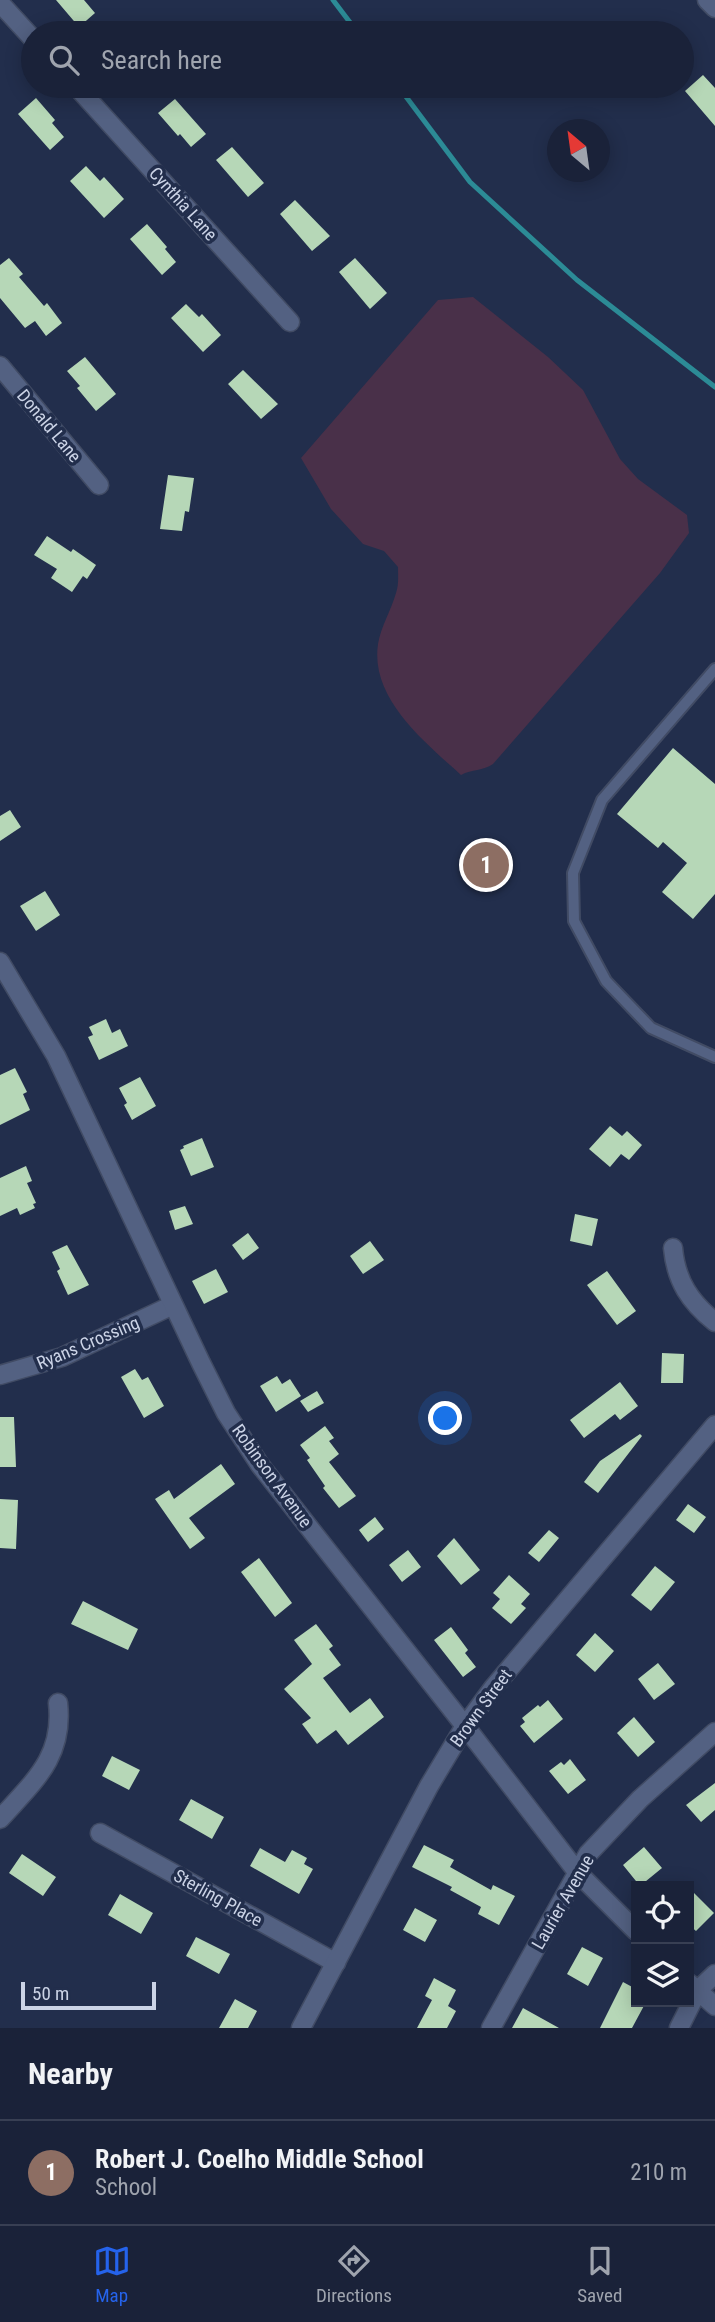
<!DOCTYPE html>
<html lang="en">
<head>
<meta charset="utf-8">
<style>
	:root { --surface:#1a2239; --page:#232a41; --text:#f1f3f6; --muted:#9fa4ae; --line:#383f53; --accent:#2563eb }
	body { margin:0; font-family:"Roboto Condensed",sans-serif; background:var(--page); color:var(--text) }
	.controls { position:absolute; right:21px; bottom:21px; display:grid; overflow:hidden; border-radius:0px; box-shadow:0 4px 18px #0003 }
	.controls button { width:63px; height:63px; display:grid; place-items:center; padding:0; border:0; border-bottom:2px solid var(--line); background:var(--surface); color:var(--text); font:35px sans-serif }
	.compass { position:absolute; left:547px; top:119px; width:63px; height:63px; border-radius:50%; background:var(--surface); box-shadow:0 4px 18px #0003; rotate:331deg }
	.scale { position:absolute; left:21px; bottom:18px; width:135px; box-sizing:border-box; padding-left:7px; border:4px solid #cbd3e6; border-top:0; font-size:19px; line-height:24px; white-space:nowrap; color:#cbd3e6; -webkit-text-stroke:5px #222e4c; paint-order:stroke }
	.you { position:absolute; left:446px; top:1419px; width:24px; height:24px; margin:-18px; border:5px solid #fff; border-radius:50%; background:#1a73e8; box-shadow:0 0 0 10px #1a73e833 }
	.badge { display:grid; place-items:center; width:46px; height:46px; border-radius:50%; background:var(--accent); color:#fff; font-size:23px; font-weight:700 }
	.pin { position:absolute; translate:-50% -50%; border:4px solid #fff; box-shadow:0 2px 7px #0006 }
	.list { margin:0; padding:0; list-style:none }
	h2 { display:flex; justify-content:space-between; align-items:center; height:91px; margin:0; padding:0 28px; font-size:30px }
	h2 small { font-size:23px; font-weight:400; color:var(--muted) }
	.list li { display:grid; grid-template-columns:46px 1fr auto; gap:21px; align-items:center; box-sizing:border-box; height:105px; padding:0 28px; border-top:2px solid var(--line) }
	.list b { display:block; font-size:26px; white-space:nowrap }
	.list p { margin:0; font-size:23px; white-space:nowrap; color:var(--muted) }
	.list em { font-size:23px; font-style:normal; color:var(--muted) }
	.icon { flex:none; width:38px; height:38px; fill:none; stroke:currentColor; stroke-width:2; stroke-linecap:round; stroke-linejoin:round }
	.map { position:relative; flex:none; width:715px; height:2028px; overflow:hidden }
	.search { position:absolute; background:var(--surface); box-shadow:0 4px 18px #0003; left:21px; right:21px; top:21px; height:77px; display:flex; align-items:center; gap:18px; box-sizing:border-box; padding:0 24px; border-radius:38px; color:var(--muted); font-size:26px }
	.sheet { height:196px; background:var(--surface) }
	nav { display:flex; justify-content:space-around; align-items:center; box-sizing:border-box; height:98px; border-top:2px solid var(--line); background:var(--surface); font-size:19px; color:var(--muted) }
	nav a { display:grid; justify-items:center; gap:4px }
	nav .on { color:var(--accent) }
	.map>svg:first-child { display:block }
	.green { fill:#493049 }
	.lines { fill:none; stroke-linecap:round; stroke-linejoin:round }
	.stream { stroke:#2c8b96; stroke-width:5 }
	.building { fill:#b6d7b7 }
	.lane-casing { stroke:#414b64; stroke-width:14 }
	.street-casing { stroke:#414b64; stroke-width:21 }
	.secondary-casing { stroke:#414b64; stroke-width:21 }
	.lane { stroke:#536182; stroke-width:10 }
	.street { stroke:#536182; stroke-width:18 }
	.secondary { stroke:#536182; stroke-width:18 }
	.labels { text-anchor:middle; stroke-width:7; stroke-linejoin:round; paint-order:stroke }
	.street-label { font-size:18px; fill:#cbd3e6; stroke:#222e4c }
</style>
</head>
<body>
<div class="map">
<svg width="715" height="2028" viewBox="0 0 715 2028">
	<rect width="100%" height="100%" fill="#222e4c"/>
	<path class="green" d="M473 297 548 357 583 390 620 459 638 479 687 515 689 533 660 573 493 764C483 771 472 769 461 775 425 742 370 699 378 644 381 626 391 611 396 593 399 585 398 575 398 567L384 551 363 544 331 509 301 458 438 300Z"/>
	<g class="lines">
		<path class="stream" d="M333 0 358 33
			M398 86 470 182 577 280 715 387"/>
	</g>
	<path class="building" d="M56 0H84L95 13 79 27Z
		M703 75 715 88V126L685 91Z
		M36 98 55 120 52 123 64 137 50 150 18 114Z
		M175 99 206 134 191 147 180 134 178 136 158 113Z
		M232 147 264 183 248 197 216 160Z
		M86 166 100 181 104 177 124 199 104 218 70 181Z
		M295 200 330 236 312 251 280 214Z
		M147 224 167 247 165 249 176 262 162 275 130 239Z
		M9 258 23 274 19 277 44 306 47 303 62 323 46 336 35 321 25 328 0 298V265Z
		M355 258 387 293 370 309 339 272Z
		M186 304 199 317 202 314 221 335 203 352 171 318Z
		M85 357 116 394 96 411 77 388 80 386 67 371Z
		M243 370 278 404 261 419 228 384Z
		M168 475 194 478 189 512 185 511 182 531 160 529Z
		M47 536 71 552 73 549 96 565 87 579 83 576 72 592 51 578 57 569 34 555Z
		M673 748 715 784V894L693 919 662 892 687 863 663 842 658 848 617 814Z
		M10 810 21 827 0 841V816Z
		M45 891 60 915 36 931 20 906Z
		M106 1019 112 1033 120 1029 128 1046 99 1060 88 1037 93 1035 89 1027Z
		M15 1068 27 1092 23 1094 30 1110 0 1125V1075Z
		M140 1077 156 1106 132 1120 124 1105 127 1103 119 1088Z
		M610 1126 622 1136 627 1131 642 1145 629 1160 621 1154 610 1167 589 1149Z
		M202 1138 214 1167 191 1176 180 1150 184 1148 183 1146Z
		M26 1166 32 1181 27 1183 36 1203 33 1204 35 1208 20 1215 17 1208 0 1216V1178Z
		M185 1206 193 1224 175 1230 169 1211Z
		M575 1214 598 1219 592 1246 570 1241Z
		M248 1233 259 1248 243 1260 232 1245Z
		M370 1241 384 1260 363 1274 350 1256Z
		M67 1245 89 1285 68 1295 57 1271 60 1269 52 1252Z
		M216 1269 228 1292 204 1304 192 1281Z
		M607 1271 636 1311 617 1325 587 1285Z
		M662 1353 684 1354 683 1383H661Z
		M135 1369 142 1380 148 1377 164 1406 144 1418 121 1377Z
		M277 1376 282 1384 290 1379 301 1396 276 1412 260 1386Z
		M620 1382 638 1406 620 1420 615 1414 584 1438 570 1420Z
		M317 1391 324 1403 308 1412 300 1401Z
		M0 1417H14L16 1467H0Z
		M325 1426 334 1438 329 1441 339 1454 329 1462 356 1496 339 1508 323 1488 325 1486 307 1460 310 1458 300 1445Z
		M640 1434 642 1436 598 1493 584 1482 600 1461Z
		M221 1464 235 1484 189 1518 205 1538 190 1549 155 1499 169 1490 174 1499Z
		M0 1499 18 1500 16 1549 0 1548Z
		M688 1504 706 1517 694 1533 676 1520Z
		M375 1517 384 1529 368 1542 359 1530Z
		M549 1530 559 1538 539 1562 528 1553Z
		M454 1538 480 1570 461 1585 437 1556Z
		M408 1550 421 1567 402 1582 389 1565Z
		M259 1558 292 1603 275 1617 241 1572Z
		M655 1566 675 1582 651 1611 631 1595Z
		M509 1575 530 1594 521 1604 526 1608 511 1624 492 1608 500 1599 493 1593Z
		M83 1601 138 1629 128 1650 71 1624Z
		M316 1624 333 1646 329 1649 341 1665 323 1678 350 1713 370 1698 384 1717 348 1745 336 1730 317 1744 302 1724 311 1718 284 1689 312 1664 294 1640Z
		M451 1627 468 1650 465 1653 476 1667 463 1677 434 1640Z
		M595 1633 614 1651 595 1672 576 1655Z
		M658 1663 675 1684 654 1700 638 1679Z
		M548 1700 563 1719 534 1743 520 1726 525 1722 522 1718 538 1705 540 1707Z
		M634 1717 655 1742 638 1757 617 1733Z
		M112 1756 140 1770 129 1790 102 1776Z
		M570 1759 586 1780 568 1794 549 1771 561 1762 564 1765Z
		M715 1783V1810L701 1822 686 1805Z
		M191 1799 224 1817 212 1839 179 1820Z
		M424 1845 454 1860 450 1867 491 1890 493 1885 515 1896 499 1925 478 1914 481 1907 450 1890 452 1887 412 1867Z
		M644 1847 662 1868 640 1886 623 1865Z
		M260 1848 285 1862 292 1850 307 1858 304 1864 313 1869 299 1894 250 1866Z
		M22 1854 56 1877 43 1896 9 1873Z
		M689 1888 714 1913 696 1931 689 1925Z
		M120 1894 153 1913 141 1934 108 1915Z
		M415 1908 437 1920 425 1942 403 1930Z
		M196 1937 230 1954 219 1974 186 1956Z
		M582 1947 603 1958 588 1986 567 1974Z
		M434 1978 456 1990 448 2006 456 2011 447 2028H417L432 2000 425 1996Z
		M623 1982 636 1989V2002H646L632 2028H600Z
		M235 1999 257 2011 248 2028H219Z
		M523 2008 559 2028H512Z"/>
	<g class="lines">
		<defs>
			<path id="lane" d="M715 669 602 800 573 873 574 921 606 981 651 1028 715 1057"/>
			<path id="street" d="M707 0 715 8
				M0 3 33 39
				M76 86 290 322
				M0 366 99 485
				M673 1248C676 1281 690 1302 715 1322
				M0 1375 62 1357 173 1305
				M465 1726 578 1873 636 1931
				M0 1819C34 1781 64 1757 58 1703
				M100 1833 336 1963
				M689 1983 715 2006
				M491 2028 588 1854 640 1799 715 1732
				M679 2028 698 1990 715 1974"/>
			<path id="secondary" d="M0 962 56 1056 201 1363 226 1413 260 1465 465 1726
				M301 2028 429 1786 465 1726 493 1688 715 1425"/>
		</defs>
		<use href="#lane" class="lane-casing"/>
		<use href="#street" class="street-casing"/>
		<use href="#secondary" class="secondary-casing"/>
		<use href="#lane" class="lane"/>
		<use href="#street" class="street"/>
		<use href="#secondary" class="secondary"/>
	</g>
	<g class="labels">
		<g class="street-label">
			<text transform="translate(183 204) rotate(48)" y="6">Cynthia Lane</text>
			<text transform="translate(49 426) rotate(50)" y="6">Donald Lane</text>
			<text transform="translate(88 1343) rotate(-23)" y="6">Ryans Crossing</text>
			<text transform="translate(272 1476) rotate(54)" y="6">Robinson Avenue</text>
			<text transform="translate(481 1708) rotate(-54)" y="6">Brown Street</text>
			<text transform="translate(218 1898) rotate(29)" y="6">Sterling Place</text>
			<text transform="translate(563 1902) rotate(-60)" y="6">Laurier Avenue</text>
		</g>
	</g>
</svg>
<div class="controls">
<button><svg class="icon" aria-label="locate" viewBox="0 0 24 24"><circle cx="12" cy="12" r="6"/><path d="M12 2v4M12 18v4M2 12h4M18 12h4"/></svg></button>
<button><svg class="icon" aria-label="layers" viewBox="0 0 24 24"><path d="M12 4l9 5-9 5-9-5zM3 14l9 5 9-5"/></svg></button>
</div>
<svg class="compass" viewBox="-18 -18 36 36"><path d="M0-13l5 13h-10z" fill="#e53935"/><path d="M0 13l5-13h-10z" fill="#9fa4ae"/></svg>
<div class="scale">50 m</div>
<div class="you"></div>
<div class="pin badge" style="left:486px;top:865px;background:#8d6e63">1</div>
<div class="search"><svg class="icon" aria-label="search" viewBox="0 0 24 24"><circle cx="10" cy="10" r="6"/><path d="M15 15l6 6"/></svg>Search here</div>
</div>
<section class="sheet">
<h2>Nearby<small></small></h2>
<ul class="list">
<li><span class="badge" style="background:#8d6e63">1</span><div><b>Robert J. Coelho Middle School</b><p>School</p></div><em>210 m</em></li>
</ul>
</section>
<nav>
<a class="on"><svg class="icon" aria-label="map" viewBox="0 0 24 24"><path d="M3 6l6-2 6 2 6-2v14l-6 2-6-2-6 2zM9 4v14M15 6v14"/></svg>Map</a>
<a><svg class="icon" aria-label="directions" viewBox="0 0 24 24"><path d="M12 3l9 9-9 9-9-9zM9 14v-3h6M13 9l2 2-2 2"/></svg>Directions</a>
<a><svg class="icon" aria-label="saved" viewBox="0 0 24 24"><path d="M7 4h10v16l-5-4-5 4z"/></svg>Saved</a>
</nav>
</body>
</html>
